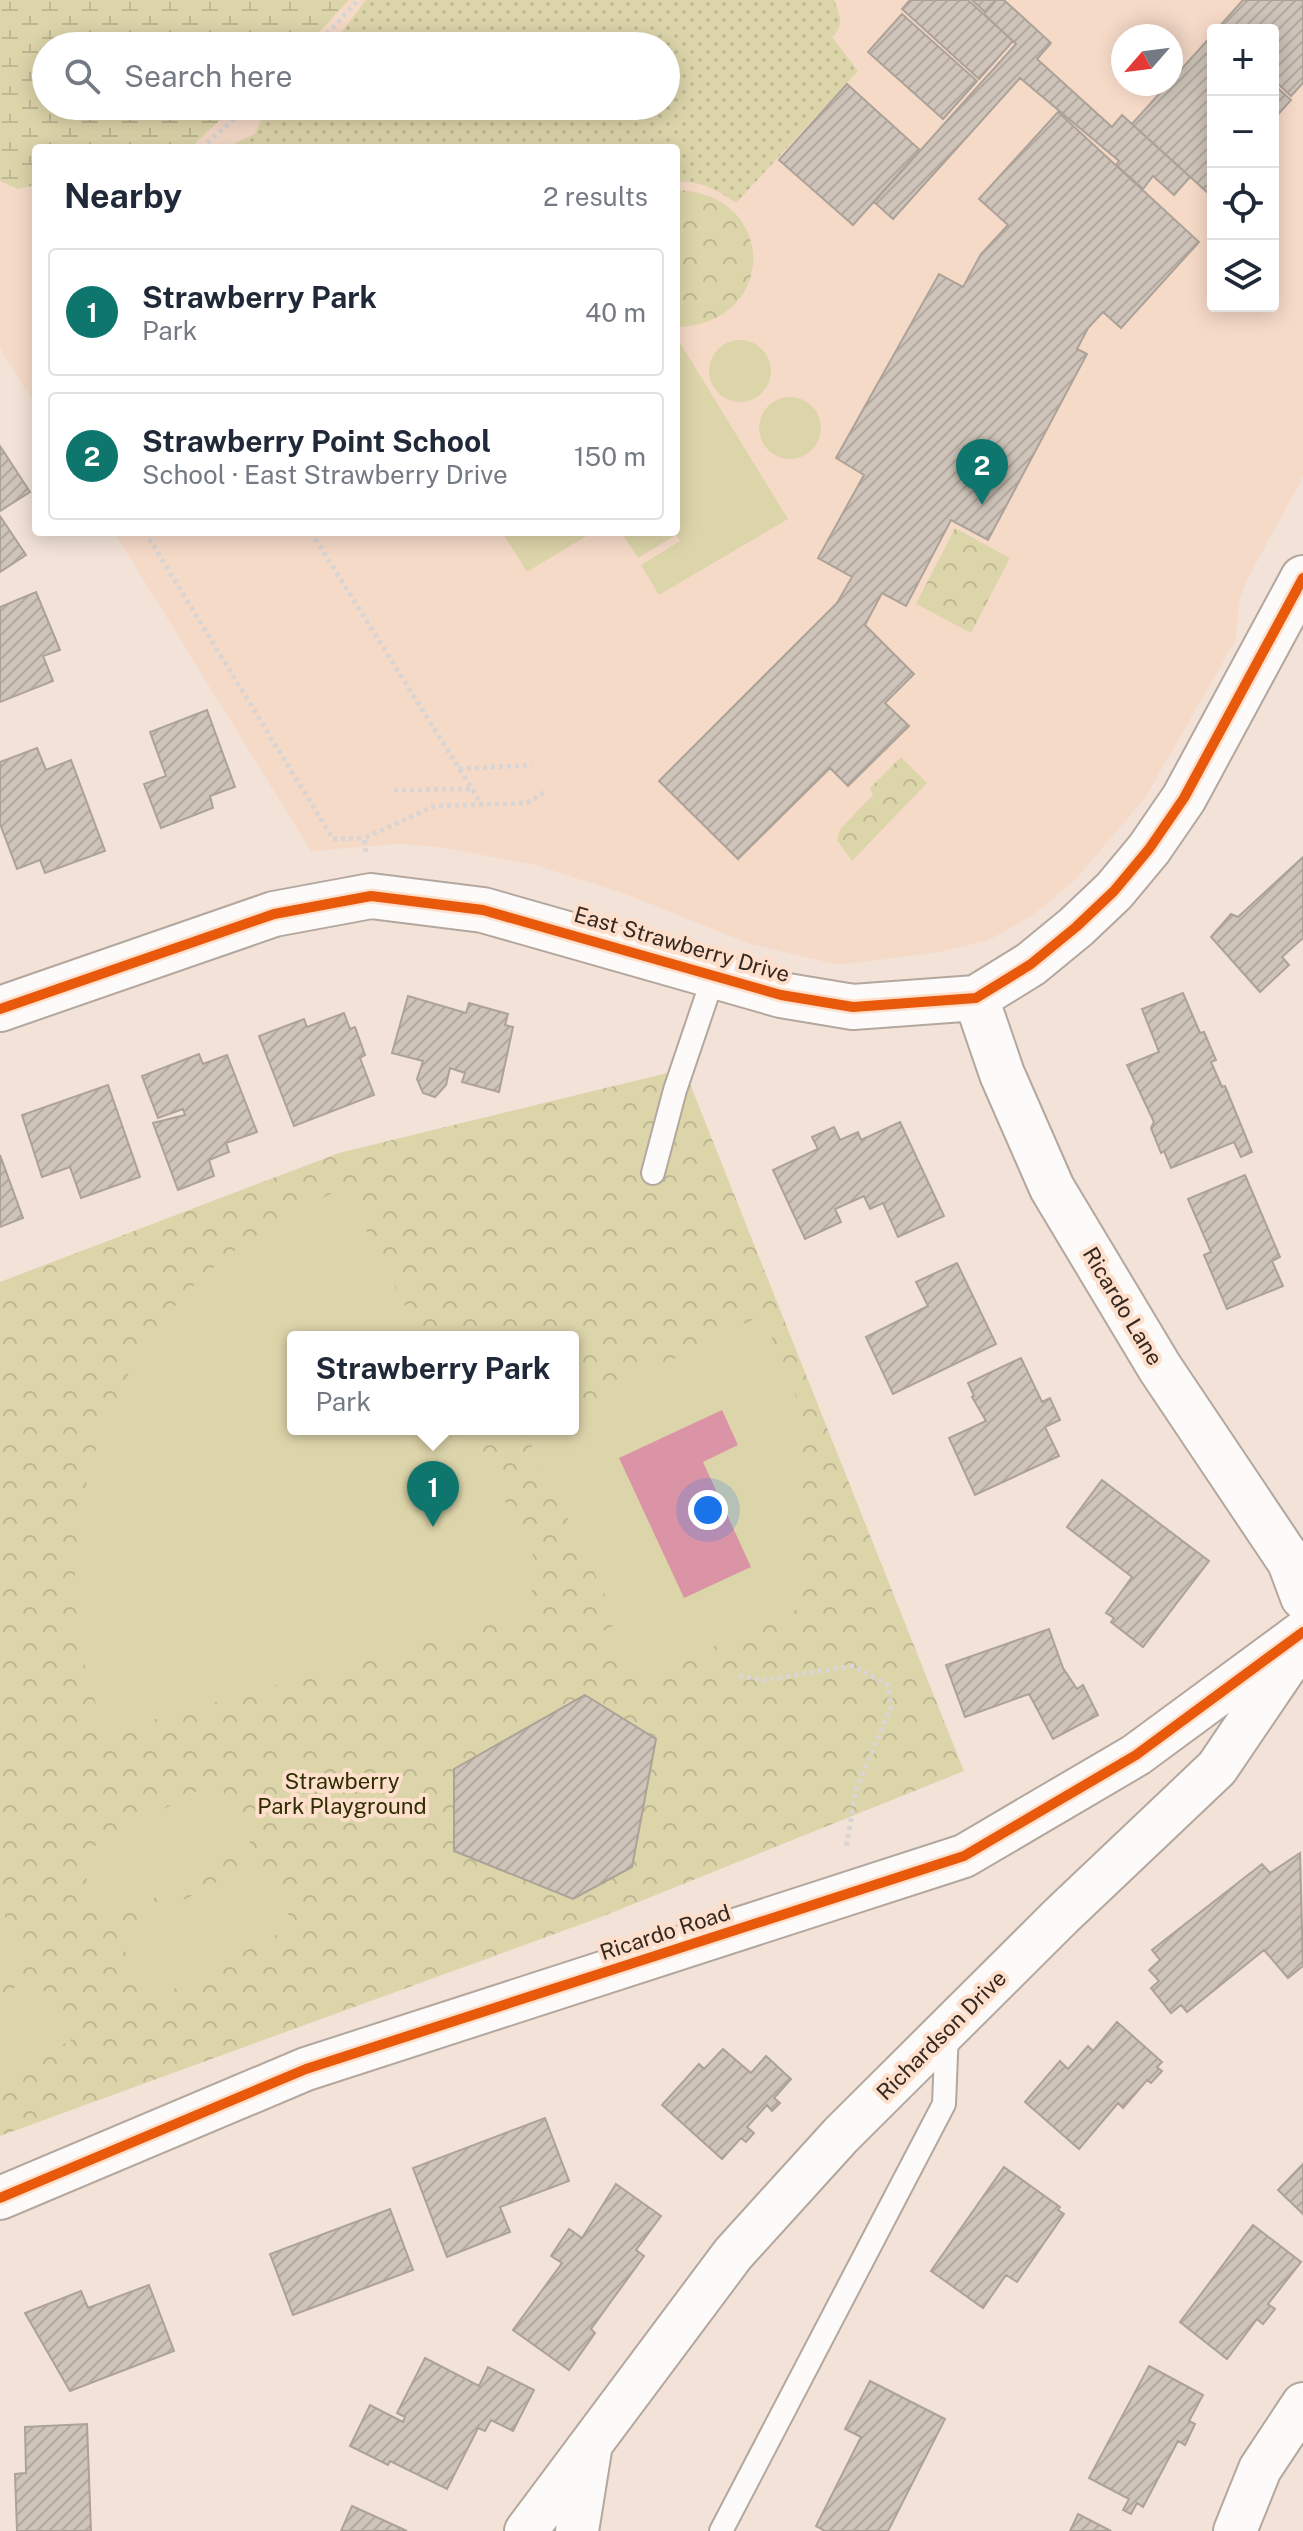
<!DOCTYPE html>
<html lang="en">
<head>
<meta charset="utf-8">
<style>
	:root { --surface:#fff; --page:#f6f6f7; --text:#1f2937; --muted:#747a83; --line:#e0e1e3; --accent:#0f766e }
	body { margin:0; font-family:"Public Sans",sans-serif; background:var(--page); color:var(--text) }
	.controls { position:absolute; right:24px; top:24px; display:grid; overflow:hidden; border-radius:8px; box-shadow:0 4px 20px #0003 }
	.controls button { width:72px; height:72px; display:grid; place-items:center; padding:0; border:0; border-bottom:2px solid var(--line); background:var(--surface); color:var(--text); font:40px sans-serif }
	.compass { position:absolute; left:1111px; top:24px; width:72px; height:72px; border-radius:50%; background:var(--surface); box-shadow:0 4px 20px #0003; rotate:242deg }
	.you { position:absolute; left:708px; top:1510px; width:28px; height:28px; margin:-20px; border:6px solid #fff; border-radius:50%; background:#1a73e8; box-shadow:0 0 0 12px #1a73e833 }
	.badge { display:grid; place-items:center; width:52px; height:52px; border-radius:50%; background:var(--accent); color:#fff; font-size:26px; font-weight:700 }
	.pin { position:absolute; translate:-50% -66px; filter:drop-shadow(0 2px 4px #0008) }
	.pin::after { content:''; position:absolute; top:42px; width:28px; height:24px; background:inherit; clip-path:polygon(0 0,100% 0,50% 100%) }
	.popup { position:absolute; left:287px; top:1331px; width:292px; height:104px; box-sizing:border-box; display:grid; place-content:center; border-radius:8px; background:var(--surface); filter:drop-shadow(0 2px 6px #0005); font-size:26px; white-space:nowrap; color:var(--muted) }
	.popup b { font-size:30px; color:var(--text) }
	.popup::after { content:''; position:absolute; left:50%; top:100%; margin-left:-16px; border:16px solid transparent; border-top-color:var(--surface) }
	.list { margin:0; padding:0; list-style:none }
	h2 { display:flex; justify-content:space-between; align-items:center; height:104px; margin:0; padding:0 32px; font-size:34px }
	h2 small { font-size:26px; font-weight:400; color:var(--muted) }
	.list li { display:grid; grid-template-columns:52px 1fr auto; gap:24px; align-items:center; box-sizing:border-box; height:128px; margin:0 16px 16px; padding:0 16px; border:2px solid var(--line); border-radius:8px }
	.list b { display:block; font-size:30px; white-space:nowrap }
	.list p { margin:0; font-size:26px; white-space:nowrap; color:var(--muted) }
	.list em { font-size:26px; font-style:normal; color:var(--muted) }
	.icon { flex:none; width:44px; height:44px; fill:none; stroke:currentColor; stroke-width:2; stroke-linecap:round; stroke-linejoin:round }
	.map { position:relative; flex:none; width:1303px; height:2531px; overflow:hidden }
	.search { position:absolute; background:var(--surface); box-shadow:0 4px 20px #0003; left:32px; top:32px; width:648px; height:88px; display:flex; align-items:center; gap:20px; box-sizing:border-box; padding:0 28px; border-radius:44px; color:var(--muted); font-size:30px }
	.panel { position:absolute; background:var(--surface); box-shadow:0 4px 20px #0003; left:32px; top:144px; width:648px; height:392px; border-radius:8px }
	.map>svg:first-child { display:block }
	.built { fill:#f6dac8; fill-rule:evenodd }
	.grass { fill:url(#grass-dots) }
	.wetland { fill:url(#wetland-marsh) }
	.park { fill:url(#park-crowns); fill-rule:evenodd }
	.pitch { fill:#ddd5aa }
	.water { fill:#db94a6 }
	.building { fill:url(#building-hatch); stroke:#ada298; stroke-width:2 }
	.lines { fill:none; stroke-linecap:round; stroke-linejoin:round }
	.service-casing { stroke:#b3a79e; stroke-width:26 }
	.minor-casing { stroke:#b3a79e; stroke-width:46 }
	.tertiary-casing { stroke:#b3a79e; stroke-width:48 }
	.path { stroke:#dad5d3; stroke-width:5; stroke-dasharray:4 4; stroke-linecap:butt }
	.service { stroke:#fdfbf9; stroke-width:22 }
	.minor { stroke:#fdfbf9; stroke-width:42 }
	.tertiary { stroke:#fdfbf9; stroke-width:44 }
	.cycleway-casing { stroke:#fedfcb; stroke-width:15 }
	.cycleway { stroke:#e8590c; stroke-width:10 }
	.labels { text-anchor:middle; stroke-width:8; stroke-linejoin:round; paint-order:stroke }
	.street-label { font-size:22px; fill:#342821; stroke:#fedfcb }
	.park-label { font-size:22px; fill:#2f2e02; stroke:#fedfcb }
</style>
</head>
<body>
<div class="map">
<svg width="1303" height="2531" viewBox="0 0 1303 2531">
	<defs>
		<pattern id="grass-dots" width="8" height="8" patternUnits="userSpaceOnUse" patternTransform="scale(2)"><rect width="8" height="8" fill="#ddd5aa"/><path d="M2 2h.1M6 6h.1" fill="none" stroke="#beb792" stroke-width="1.8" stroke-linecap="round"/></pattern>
		<pattern id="wetland-marsh" width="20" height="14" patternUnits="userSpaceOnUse" patternTransform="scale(2)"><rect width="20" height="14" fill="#ddd5aa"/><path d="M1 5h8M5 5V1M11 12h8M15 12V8" fill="none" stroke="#beb792"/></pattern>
		<pattern id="park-crowns" width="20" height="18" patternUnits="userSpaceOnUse" patternTransform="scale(2)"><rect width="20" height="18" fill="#ddd5aa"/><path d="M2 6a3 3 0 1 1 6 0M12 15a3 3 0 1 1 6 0" fill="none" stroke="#beb792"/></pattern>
		<pattern id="building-hatch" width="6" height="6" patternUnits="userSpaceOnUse" patternTransform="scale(2)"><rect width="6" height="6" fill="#cec4b9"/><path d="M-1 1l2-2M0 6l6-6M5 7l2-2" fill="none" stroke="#b2a89f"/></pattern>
	</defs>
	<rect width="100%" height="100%" fill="#f2e2d7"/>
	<path class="built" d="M0 0H1303V477L1247 580 1240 599 1235 641 1145 798 1075 880 1032 916 989 940 940 952 839 965 750 944 628 895 536 865 439 847 397 844 311 851 114 532H676V148H36V407L0 348ZM1213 30H1273V306H1213ZM1123 36H1171V84H1123ZM46 46H666V106H46Z"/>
	<path class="grass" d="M366 0H834C840 16 845 24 832 37L858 71 736 203C721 191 695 178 676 183V148H224L255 134 268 106H666V46H331Z"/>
	<path class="wetland" d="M0 0H349L306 46H46V106H235L190 148H36V185L18 189 0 181Z"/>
	<path class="park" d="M676 190C779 192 779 325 676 327Z
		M955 528 1010 558 971 633 916 604Z
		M901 757 927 783 852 861 837 840 841 828 873 795 870 788Z
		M684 1069 964 1771 601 1917 0 2136V1282L339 1153ZM293 1337H573V1429H293Z"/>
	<path class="pitch" d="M709 371a31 31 0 1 1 62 0a31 31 0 1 1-62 0Z
		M679 341 788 519 659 595 641 565 680 541 676 535 638 558 621 532H676V343Z
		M759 428a31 31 0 1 1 62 0a31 31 0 1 1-62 0Z
		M502 532H593L527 572Z
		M344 1187 421 1337H293V1429H468L541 1571 519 1617 105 1733C97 1706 87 1679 82 1651 55 1520 107 1364 206 1274 248 1236 295 1212 344 1187Z
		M762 1315 797 1399 800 1608 645 1677 611 1660 598 1633 619 1623 525 1432 573 1429V1409Z
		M217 1780 252 1846 109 1922 75 1857Z
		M259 1859 294 1925 151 2001 117 1936Z
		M0 1907 29 1961 0 1977Z
		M36 1976 71 2040 0 2079V1995Z"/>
	<path class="water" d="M722 1410 738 1445 703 1462 751 1567 684 1598 619 1458Z"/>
	<path class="building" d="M910 0H968L1013 41 979 79 902 9Z
		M972 0H996L985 12Z
		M996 0H1004L1051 43 1037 59 1112 127 1122 115 1190 177 1174 195 1153 176 1143 189 1116 165 1119 161 1020 78 893 219 874 202 1016 44 984 14Z
		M1243 0H1303V83L1291 96 1273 79V30L1217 29Z
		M902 14 977 81 943 119 868 52Z
		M1213 34V187L1208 193 1132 124Z
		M847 84 920 150 853 225 779 160Z
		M1273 84 1291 100 1273 120Z
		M1058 112 1199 242 1121 328 1103 312 1088 328 1077 349 1087 354 988 540 951 520 906 606 882 593 865 625 914 674 885 703 909 726 848 786 830 768 738 859 659 781 837 603 852 577 818 558 864 475 836 458 939 274 963 287 981 254 1008 225 979 199Z
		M0 446 30 492 0 511Z
		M0 516 26 555 0 572Z
		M36 592 60 650 43 656 53 681 0 702V607Z
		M207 710 235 787 210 796 213 808 161 828 144 784 166 776 150 732Z
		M37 748 46 770 71 760 105 851 45 873 40 860 17 869 0 824V762Z
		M1303 857V938L1282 957 1289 965 1260 992 1211 937 1231 914 1238 917Z
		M1183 993 1200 1033 1204 1032 1216 1060 1211 1062 1222 1087 1225 1086 1252 1152 1241 1157 1234 1142 1171 1168 1164 1151 1161 1153 1151 1128 1154 1122 1127 1065 1159 1052 1142 1009Z
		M408 996 466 1013 469 1003 508 1014 505 1025 513 1027 499 1092 462 1082 465 1073 450 1068 446 1085 435 1097 423 1093 417 1079 423 1061 392 1053Z
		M344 1013 350 1029 355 1027 365 1055 360 1058 374 1095 294 1126 259 1036 304 1019 307 1027Z
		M199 1054 203 1064 227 1055 257 1132 226 1143 229 1152 209 1160 214 1176 178 1190 153 1123 185 1115 183 1109 158 1118 142 1076Z
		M108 1085 140 1177 81 1198 70 1167 42 1177 22 1115Z
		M900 1122 944 1216 898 1237 883 1203 870 1209 864 1196 835 1209 841 1222 805 1239 773 1170 818 1149 812 1137 834 1127 840 1140 858 1132 861 1140Z
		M0 1155 23 1218 0 1227Z
		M1245 1175 1280 1257 1272 1261 1283 1286 1227 1309 1204 1255 1211 1252 1188 1199Z
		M957 1263 996 1344 893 1394 866 1337 928 1306 916 1282Z
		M1021 1358 1042 1402 1050 1398 1060 1420 1045 1427 1059 1456 975 1495 949 1438 986 1421 972 1397 974 1396 968 1383Z
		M1102 1480 1209 1561 1143 1647 1111 1622 1114 1618 1106 1613 1132 1577 1067 1527Z
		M1049 1629 1063 1668 1077 1689 1083 1685 1098 1715 1053 1739 1029 1694 965 1717 946 1665Z
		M585 1695 656 1739 632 1867 573 1899 454 1851V1769Z
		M1300 1853 1303 1966 1288 1978 1264 1950 1187 2012 1181 2005 1171 2013 1151 1988 1159 1981 1149 1970 1160 1960 1152 1950 1262 1864 1270 1873Z
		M1117 2022 1162 2062 1157 2067 1162 2071 1151 2083 1147 2080 1123 2108 1118 2103 1079 2149 1025 2102 1060 2061 1068 2069 1088 2046 1093 2051Z
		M723 2049 751 2073 766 2056 791 2079 774 2098 780 2103 772 2111 767 2105 747 2127 754 2133 746 2142 741 2138 722 2159 662 2105 699 2064 704 2069Z
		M545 2118 569 2181 500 2207 510 2232 447 2257 413 2168Z
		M1303 2164V2214L1278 2190Z
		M1004 2167 1060 2207 1058 2210 1064 2214 1017 2282 1006 2275 983 2308 931 2271Z
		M616 2184 661 2216 636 2250 644 2256 591 2329 595 2333 569 2370 513 2330 562 2263 551 2256 569 2229 582 2238Z
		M390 2209 413 2270 293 2315 270 2254Z
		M1253 2225 1301 2262 1268 2304 1275 2309 1263 2324 1257 2319 1227 2359 1180 2322Z
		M149 2285 174 2351 70 2391 25 2313 81 2291 88 2308Z
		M425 2358 479 2386 488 2367 534 2390 513 2431 491 2420 485 2431 478 2428 447 2489 390 2461 388 2465 350 2446 370 2405 403 2422 405 2417 397 2413Z
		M1149 2366 1203 2395 1189 2421 1195 2424 1185 2445 1178 2441 1143 2507 1137 2503 1131 2514 1123 2510 1129 2499 1089 2478Z
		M870 2381 945 2419 888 2531H825L816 2526 861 2437 845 2429Z
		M87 2424 91 2531H17L15 2474 26 2473 25 2427Z
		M352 2506 407 2531H341Z
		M1078 2514 1111 2531H1070Z"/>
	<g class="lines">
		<defs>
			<path id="service" d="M653 1173 675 1090 713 978
				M721 2531 944 2104 947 2031"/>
			<path id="minor" d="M0 2198 306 2069 964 1856 1136 1755 1303 1632
				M526 2531 733 2254 841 2135 1061 1916 1217 1768 1297 1650
				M577 2531 590 2450
				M1235 2531 1260 2469 1303 2404"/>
			<path id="tertiary" d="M976 998 1002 1074 1052 1188 1160 1368 1290 1562 1303 1597
				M0 1009 274 914 371 896 483 910 781 995 853 1007 976 998 1031 964 1076 927 1114 891 1149 849 1184 798 1303 578"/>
		</defs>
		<use href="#service" class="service-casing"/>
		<use href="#minor" class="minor-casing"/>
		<use href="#tertiary" class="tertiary-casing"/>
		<path class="path" d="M316 46 358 0
			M201 148 249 106
			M145 532 333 839 364 838
			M311 532 482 805
			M459 769 532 765
			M394 790 470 789
			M366 852 364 838 435 806 527 803 547 791
			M739 1676 764 1680 853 1666 888 1685 891 1707 856 1790 846 1848"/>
		<use href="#service" class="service"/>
		<use href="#minor" class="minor"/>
		<use href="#tertiary" class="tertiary"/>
		<defs>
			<path id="cycleway" d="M0 1009 274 914 371 896 483 910 781 995 853 1007 976 998 1031 964 1076 927 1114 891 1149 849 1184 798 1303 578
				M0 2198 306 2069 964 1856 1136 1755 1303 1632"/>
		</defs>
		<use href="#cycleway" class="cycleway-casing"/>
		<use href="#cycleway" class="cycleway"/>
	</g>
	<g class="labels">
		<g class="street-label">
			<text transform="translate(682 944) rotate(16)" y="8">East Strawberry Drive</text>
			<text transform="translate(1123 1306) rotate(59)" y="8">Ricardo Lane</text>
			<text transform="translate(665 1932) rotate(-18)" y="8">Ricardo Road</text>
			<text transform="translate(941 2035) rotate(-45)" y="8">Richardson Drive</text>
		</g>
		<g class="park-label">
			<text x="342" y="1789">Strawberry<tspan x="342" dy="25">Park Playground</tspan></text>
		</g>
	</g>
</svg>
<div class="controls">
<button>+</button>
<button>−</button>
<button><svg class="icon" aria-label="locate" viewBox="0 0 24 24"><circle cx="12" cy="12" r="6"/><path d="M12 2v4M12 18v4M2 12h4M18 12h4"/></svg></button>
<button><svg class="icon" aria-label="layers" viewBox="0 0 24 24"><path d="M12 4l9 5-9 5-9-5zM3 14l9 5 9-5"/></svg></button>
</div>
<svg class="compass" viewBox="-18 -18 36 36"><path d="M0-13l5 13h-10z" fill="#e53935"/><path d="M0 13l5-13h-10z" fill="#747a83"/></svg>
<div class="you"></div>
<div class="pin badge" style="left:433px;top:1527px">1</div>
<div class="popup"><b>Strawberry Park</b>Park</div>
<div class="pin badge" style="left:982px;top:505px">2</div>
<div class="search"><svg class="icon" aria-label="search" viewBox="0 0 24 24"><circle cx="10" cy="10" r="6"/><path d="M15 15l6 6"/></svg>Search here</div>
<section class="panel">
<h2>Nearby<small>2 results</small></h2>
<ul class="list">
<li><span class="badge">1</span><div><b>Strawberry Park</b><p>Park</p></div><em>40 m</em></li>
<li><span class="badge">2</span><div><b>Strawberry Point School</b><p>School · East Strawberry Drive</p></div><em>150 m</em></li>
</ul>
</section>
</div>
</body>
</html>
